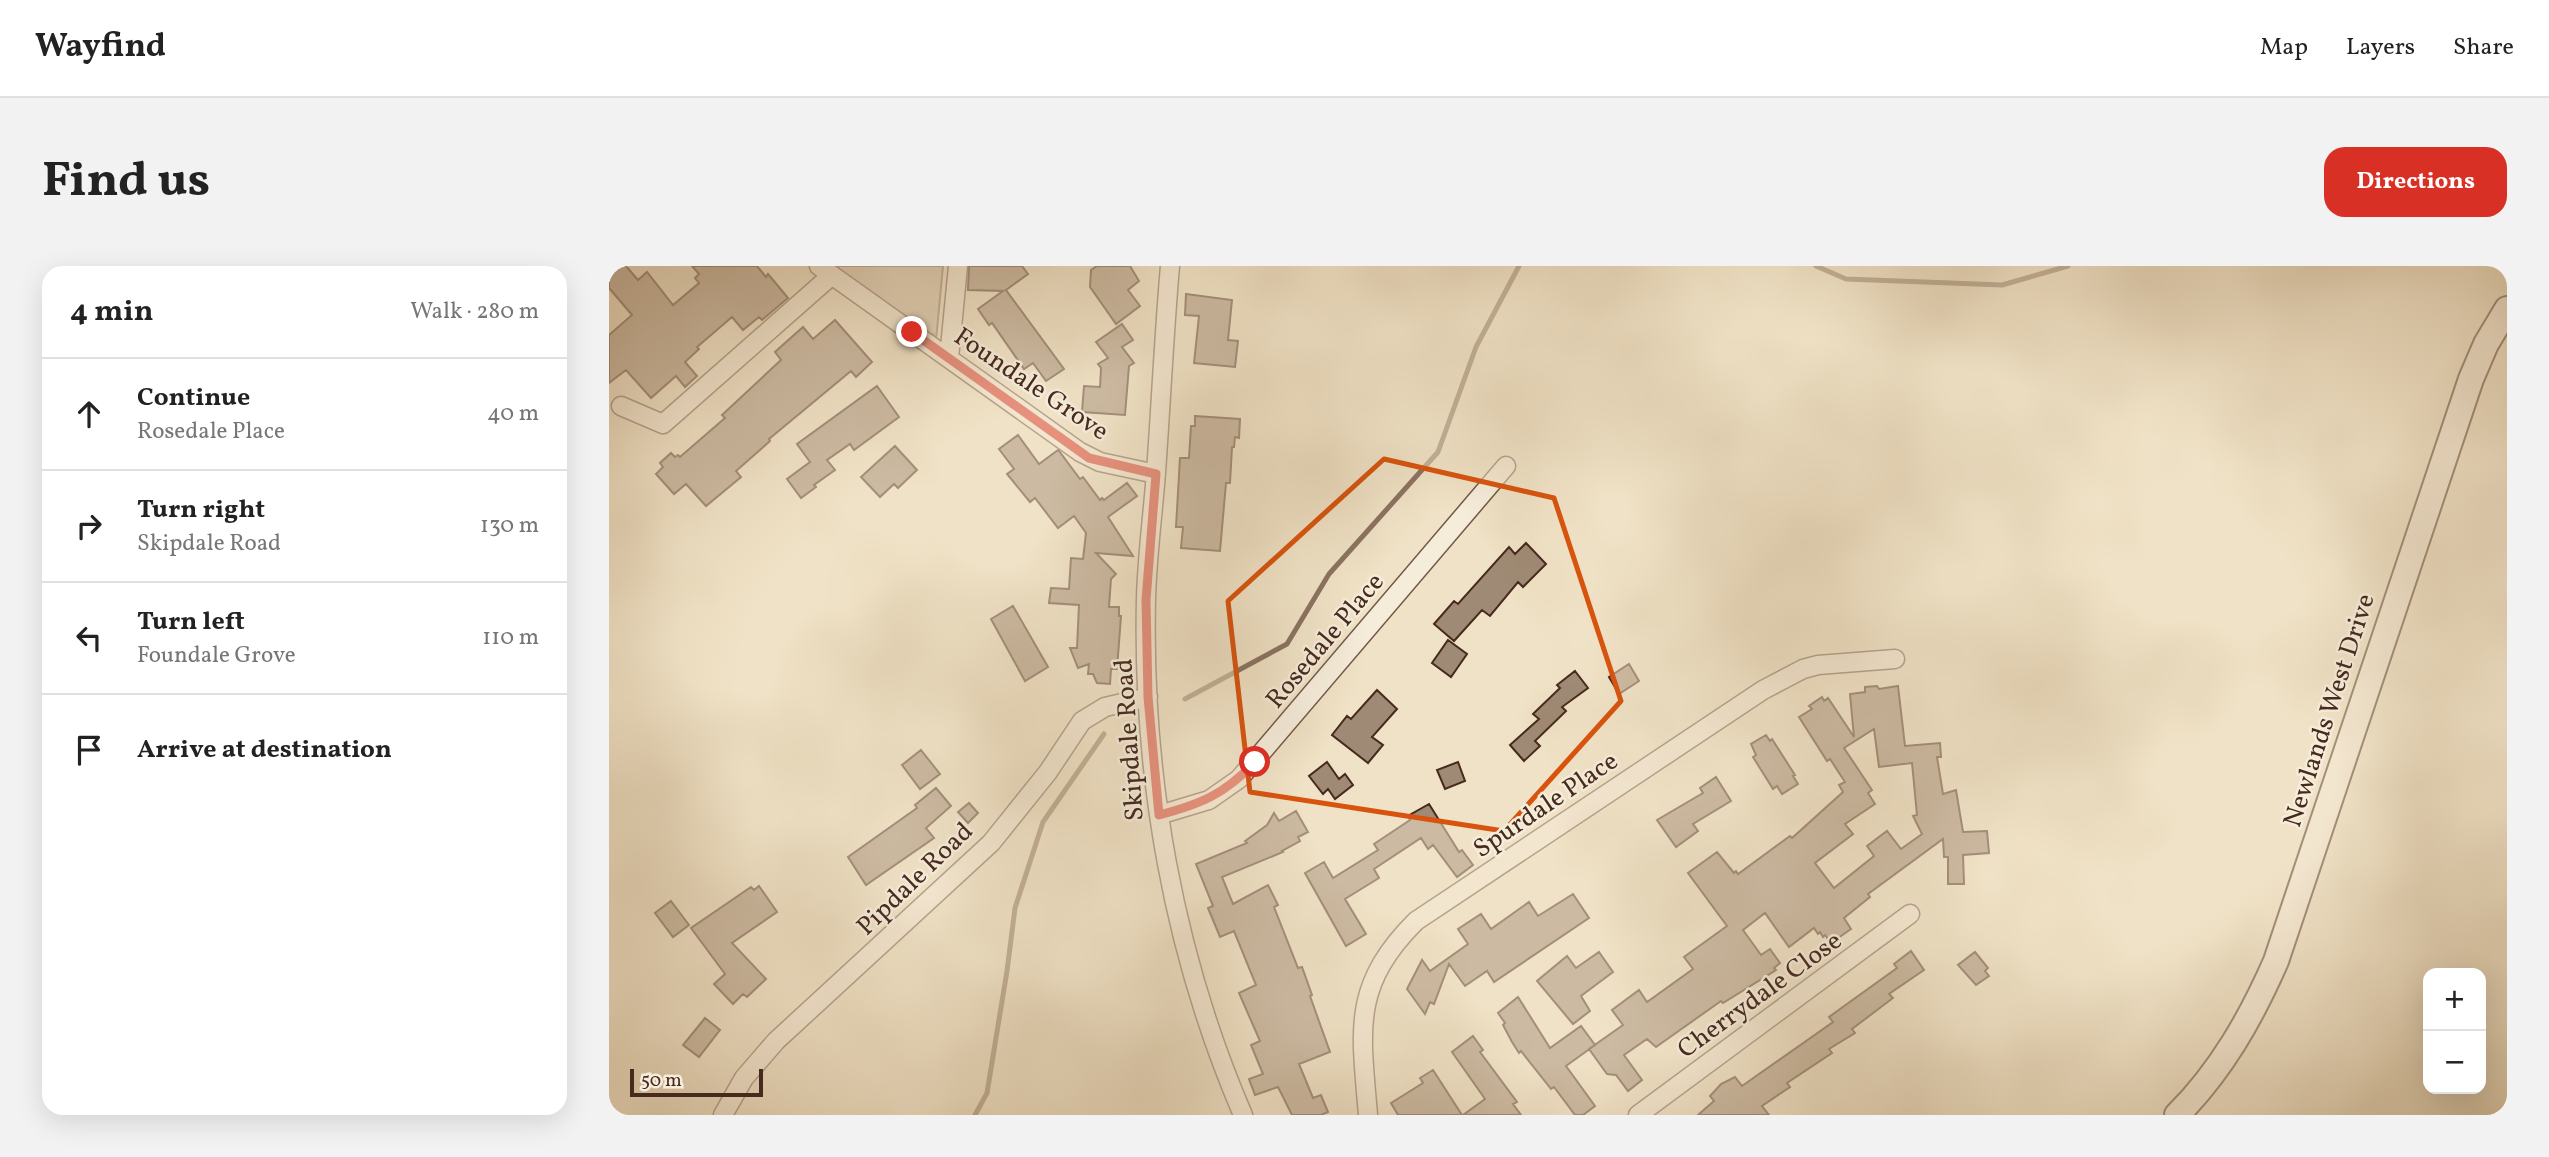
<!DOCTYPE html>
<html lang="en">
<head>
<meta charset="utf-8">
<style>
	:root { --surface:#fff; --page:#f2f2f2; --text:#222; --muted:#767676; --line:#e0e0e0; --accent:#d93025 }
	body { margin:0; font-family:Vollkorn,serif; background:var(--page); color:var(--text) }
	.controls { position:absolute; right:21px; bottom:21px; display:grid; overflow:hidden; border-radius:14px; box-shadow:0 7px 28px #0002 }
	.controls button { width:63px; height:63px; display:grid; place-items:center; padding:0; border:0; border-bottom:2px solid var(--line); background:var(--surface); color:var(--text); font:35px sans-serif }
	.scale { position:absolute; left:21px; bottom:18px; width:133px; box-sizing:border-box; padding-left:7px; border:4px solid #472a1e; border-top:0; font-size:19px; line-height:24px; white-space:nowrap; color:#472a1e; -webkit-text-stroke:5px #f5ecda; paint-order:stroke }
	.stop { position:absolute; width:21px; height:21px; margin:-16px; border:5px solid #d93025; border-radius:50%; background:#fff }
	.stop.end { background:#d93025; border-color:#fff; box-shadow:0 2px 7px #0008 }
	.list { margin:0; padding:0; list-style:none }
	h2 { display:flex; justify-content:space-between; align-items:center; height:91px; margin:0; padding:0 28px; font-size:30px }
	h2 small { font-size:23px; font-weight:400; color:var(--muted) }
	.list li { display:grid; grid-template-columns:46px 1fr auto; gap:21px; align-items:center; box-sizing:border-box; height:112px; padding:0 28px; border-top:2px solid var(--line) }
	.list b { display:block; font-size:26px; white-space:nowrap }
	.list p { margin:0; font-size:23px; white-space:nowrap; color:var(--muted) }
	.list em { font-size:23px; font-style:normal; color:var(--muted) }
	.icon { flex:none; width:38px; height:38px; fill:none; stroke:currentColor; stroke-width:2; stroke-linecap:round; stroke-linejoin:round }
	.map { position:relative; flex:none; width:1898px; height:849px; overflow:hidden; border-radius:21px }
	header { display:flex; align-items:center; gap:42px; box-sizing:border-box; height:98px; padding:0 35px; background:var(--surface); border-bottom:2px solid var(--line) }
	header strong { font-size:33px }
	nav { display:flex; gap:38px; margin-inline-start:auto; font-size:24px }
	.intro { display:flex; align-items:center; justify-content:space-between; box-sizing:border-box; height:168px; padding:0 42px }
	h1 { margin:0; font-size:49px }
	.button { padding:18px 32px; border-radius:21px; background:var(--accent); color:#fff; font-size:24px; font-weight:700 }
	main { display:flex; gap:42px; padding:0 42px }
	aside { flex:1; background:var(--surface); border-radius:21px; box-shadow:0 7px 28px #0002 }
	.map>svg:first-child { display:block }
	.green { fill:#d3c3a9; stroke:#8d7664; stroke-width:2 }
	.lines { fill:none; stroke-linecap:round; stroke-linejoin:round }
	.stream { stroke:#8a7361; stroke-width:5 }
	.building { fill:#9f8a75; stroke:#472a1e; stroke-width:2; fill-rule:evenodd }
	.street-casing { stroke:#715848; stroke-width:21 }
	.secondary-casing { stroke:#472a1e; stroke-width:28 }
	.street { stroke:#f5ecda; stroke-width:18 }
	.secondary { stroke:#f5ecda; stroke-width:24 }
	.route { stroke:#d93025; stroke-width:9 }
	.marked { fill:none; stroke:#d8540e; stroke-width:5; stroke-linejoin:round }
	.labels { text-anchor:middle; stroke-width:5; stroke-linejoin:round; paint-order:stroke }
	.street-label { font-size:26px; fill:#472a1e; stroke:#f5ecda }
</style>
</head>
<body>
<header>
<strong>Wayfind</strong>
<nav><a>Map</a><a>Layers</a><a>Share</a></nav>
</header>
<div class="intro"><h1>Find us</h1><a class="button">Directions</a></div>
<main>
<aside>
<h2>4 min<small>Walk · 280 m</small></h2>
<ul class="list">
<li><svg class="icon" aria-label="ahead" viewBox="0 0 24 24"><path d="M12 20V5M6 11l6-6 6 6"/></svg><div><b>Continue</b><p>Rosedale Place</p></div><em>40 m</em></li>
<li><svg class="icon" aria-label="right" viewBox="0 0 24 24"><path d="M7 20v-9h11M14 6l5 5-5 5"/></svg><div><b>Turn right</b><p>Skipdale Road</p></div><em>130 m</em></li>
<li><svg class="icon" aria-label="left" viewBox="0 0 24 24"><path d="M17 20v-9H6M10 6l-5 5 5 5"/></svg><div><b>Turn left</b><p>Foundale Grove</p></div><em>110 m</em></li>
<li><svg class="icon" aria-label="arrive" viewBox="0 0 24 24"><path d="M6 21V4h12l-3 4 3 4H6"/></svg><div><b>Arrive at destination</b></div></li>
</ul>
</aside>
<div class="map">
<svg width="1898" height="849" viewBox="0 0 1898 849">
	<rect width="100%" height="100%" fill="#f0e2c6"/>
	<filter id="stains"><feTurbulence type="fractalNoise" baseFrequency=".00286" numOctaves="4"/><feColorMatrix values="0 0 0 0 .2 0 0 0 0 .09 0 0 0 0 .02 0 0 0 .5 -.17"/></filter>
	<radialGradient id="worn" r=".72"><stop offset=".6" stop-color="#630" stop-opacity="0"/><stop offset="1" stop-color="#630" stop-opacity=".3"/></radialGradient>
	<path class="green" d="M217 0H334L327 74 324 68 317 70 313 56 303 66Z"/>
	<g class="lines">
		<path class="stream" d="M1207 0 1237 13 1393 19 1459 0
			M576 433 678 378 720 308 829 186 867 81 910 0
			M366 849 378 827 398 705 406 642 434 556 495 468"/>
	</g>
	<path class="building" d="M6 0H17L29 14 38 6 64 39 90 17 86 12 90 8 83 0H148L157 11 159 8 179 32 153 54 150 51 134 64 123 51 88 81 90 83 76 96 88 110 76 121 67 110 42 132 17 104 0 117V69L23 49 0 22V5Z
		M360 0H413L419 8 397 24 455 103 437 115 424 97 415 103 383 57 380 59 369 43 394 25 359 24Z
		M488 0H521L530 15 519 24 531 40 507 58 481 21 482 4Z
		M577 28 623 34 619 74 629 75 626 101 585 97 590 50 576 49Z
		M226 54 263 96 247 111 242 105 160 173 161 175 127 205 132 211 97 240 77 218 65 228 47 208 54 201 51 197 62 187 66 191 69 189 71 191 116 152 113 149 172 94 166 86 194 61 204 73Z
		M513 58 524 74 513 81 525 97 520 100 516 149 473 146 475 120 491 121 492 102 489 98 499 92 487 76Z
		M268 120 290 151 245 184 241 178 218 194 226 204 205 219 207 221 192 232 178 213 201 196 188 178Z
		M586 150 631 153 630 172 626 171 625 181H623L621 217H617L611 285 572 282 574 261H567L571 192H580L582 160H586Z
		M409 169 430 198 449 184 450 185 471 213 474 211 491 234 493 232 495 234 518 217 528 230 499 251 524 290 487 287 507 308 502 313 500 341H510V350H512L508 403H502L501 418 488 417 484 408H479L480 398 469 402 461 382H468L470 339 440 337 442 322 460 323 462 292 474 293 477 267 465 250 449 262 426 232 421 236 398 208 405 203 390 183Z
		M286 180 308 204 289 222 285 218 271 231 252 211Z
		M917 277 937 298 914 321 909 316 881 350 873 344 845 375 825 358 845 335 849 338 900 281 906 288Z
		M404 340 439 401 416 415 382 353Z
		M839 374 858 388 842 411 823 397Z
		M1020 398 1030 415 1010 428 1000 411Z
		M966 405 979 422 953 441 957 445 926 475 931 480 915 495 901 479 930 453 924 448 951 422 948 419Z
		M1268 420 1270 423 1289 420 1296 480 1331 477 1332 491H1328L1334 528 1347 524 1354 566 1378 565 1380 587 1354 589 1355 618H1339V591H1335L1334 573 1259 628 1261 631 1235 652 1242 663 1222 677 1216 669 1214 671 1211 666 1209 668 1205 662 1180 681 1156 647 1134 664 1152 689 1161 683 1171 697 1165 702 1167 704 1114 737 1112 735 1047 781 1038 773 1015 789 1033 814 1019 825 1007 809 998 808 980 783 1014 759 1003 744 1030 724 1038 736 1084 703 1075 691 1118 660 1079 607 1108 586 1125 607 1127 605 1129 608 1181 570 1183 572 1234 526 1230 519 1236 516 1221 493 1218 495 1190 451 1203 443 1200 440 1213 431 1215 435 1219 432 1245 471 1241 428 1256 426V421ZM1265 463 1270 501 1303 497 1308 549 1304 550 1313 568 1292 583 1278 565 1258 580 1265 590 1225 622 1206 597 1244 568 1236 558 1266 538 1259 527 1263 524 1235 482Z
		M768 424 788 443 763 471 774 479 759 497 723 469 738 450 742 453Z
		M1157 469 1161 475 1163 473 1186 509 1184 510 1189 518 1173 528 1168 520 1164 523 1144 491 1147 489 1142 478Z
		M312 484 331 508 311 523 293 499Z
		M718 496 730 513 736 508 744 519 726 533 719 523 714 528 700 510Z
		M849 496 856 515 836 523 828 504Z
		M1107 511 1122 535 1084 558 1089 565 1067 581 1048 554 1094 527 1091 522Z
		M327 522 342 540 317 562 325 572 257 619 239 591 308 542 306 539Z
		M360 537 369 547 359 557 349 546Z
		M820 538 850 586 853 584 864 599 848 611 824 579 819 583 812 572 765 603 770 612 736 633 757 668 737 680 696 607 715 596 724 612 769 584 765 578 801 554 799 550Z
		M687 545 699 566 689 571 691 575 673 585 674 586 613 611 624 638 659 619 669 639 665 641 689 702 693 701 703 729 701 730 721 786 690 798 704 832 712 829 719 846 712 849H683L669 821 646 829 640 813 654 808 642 779 651 775 630 727 647 719 625 665 611 671 599 642 604 640 587 598 638 577 636 575 658 559 665 547 670 555Z
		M150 620 168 646 123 677 157 713 138 731 134 728 124 738 105 718 116 708 82 662 142 621 145 624Z
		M964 628 980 652 885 716 878 705 856 720 840 698 825 738 821 736 816 748 798 723 813 694 821 705 859 678 849 663 872 648 882 663 920 636 929 650Z
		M62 635 80 659 64 671 46 647Z
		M1302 685 1315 704 1280 728 1284 732 1243 763 1246 767 1220 783 1223 787 1178 817 1181 821 1153 840 1160 849H1089L1105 835 1101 830 1112 818 1126 811 1133 820 1224 756 1220 751 1288 702 1285 698Z
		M990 686 1004 706 972 730 981 745 964 758 928 715 958 690 967 702Z
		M1366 686 1379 702 1376 705 1380 710 1367 719 1349 699Z
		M909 731 941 782 972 760 986 779 957 800 986 840 974 849H966L945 821 942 823 912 785 910 787 903 776 894 759 896 757 889 747Z
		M96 752 111 764 90 791 74 779Z
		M864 770 874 784 871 786 908 836 904 838 912 849H854L876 833 843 786Z
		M824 804 853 849H789L782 837 814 817 811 812Z"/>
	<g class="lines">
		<defs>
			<path id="street" d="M210 0 471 186 491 196 547 208
				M561 0C555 69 552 137 547 206 544 248 538 290 537 333 533 509 564 687 634 849
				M340 92 349 0
				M12 140 54 158 223 9
				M550 549 600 534 630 513 897 200
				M114 849 135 812 167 775 382 577 439 506 473 455 496 441 539 431
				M759 849C752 764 742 720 807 655L1154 424 1194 403 1209 399 1286 393
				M1029 849 1301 648"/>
			<path id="secondary" d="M1568 849C1612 805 1642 752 1667 695L1862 113 1877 78 1898 43"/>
		</defs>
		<use href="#street" class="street-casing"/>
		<use href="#secondary" class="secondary-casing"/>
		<use href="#street" class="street"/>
		<use href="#secondary" class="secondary"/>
	</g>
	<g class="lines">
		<path class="route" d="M303 66 480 192 547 208 537 334 539 431 550 549C592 538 616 528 646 496"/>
	</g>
	<path d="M0 0H1898V849H0ZM775 193 945 232 1012 435 895 565 641 526 619 335Z" fill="#f0e2c6" fill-opacity=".55" fill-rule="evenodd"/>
	<path class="marked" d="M775 193 945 232 1012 435 895 565 641 526 619 335Z"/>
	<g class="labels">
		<g class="street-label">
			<text transform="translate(423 117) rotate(34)" y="9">Foundale Grove</text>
			<text transform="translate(715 374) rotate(-50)" y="9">Rosedale Place</text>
			<text transform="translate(1719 444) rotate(-72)" y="9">Newlands West Drive</text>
			<text transform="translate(519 474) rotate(-94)" y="9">Skipdale Road</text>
			<text transform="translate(936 538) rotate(-34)" y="9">Spurdale Place</text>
			<text transform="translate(305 612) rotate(-44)" y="9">Pipdale Road</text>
			<text transform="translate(1150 728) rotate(-36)" y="9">Cherrydale Close</text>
		</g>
	</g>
	<rect width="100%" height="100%" filter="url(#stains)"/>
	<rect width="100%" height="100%" fill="url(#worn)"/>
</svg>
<div class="controls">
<button>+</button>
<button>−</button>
</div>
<div class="scale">50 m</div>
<div class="stop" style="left:646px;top:496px"></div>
<div class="stop end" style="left:303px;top:66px"></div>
</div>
</main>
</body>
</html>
